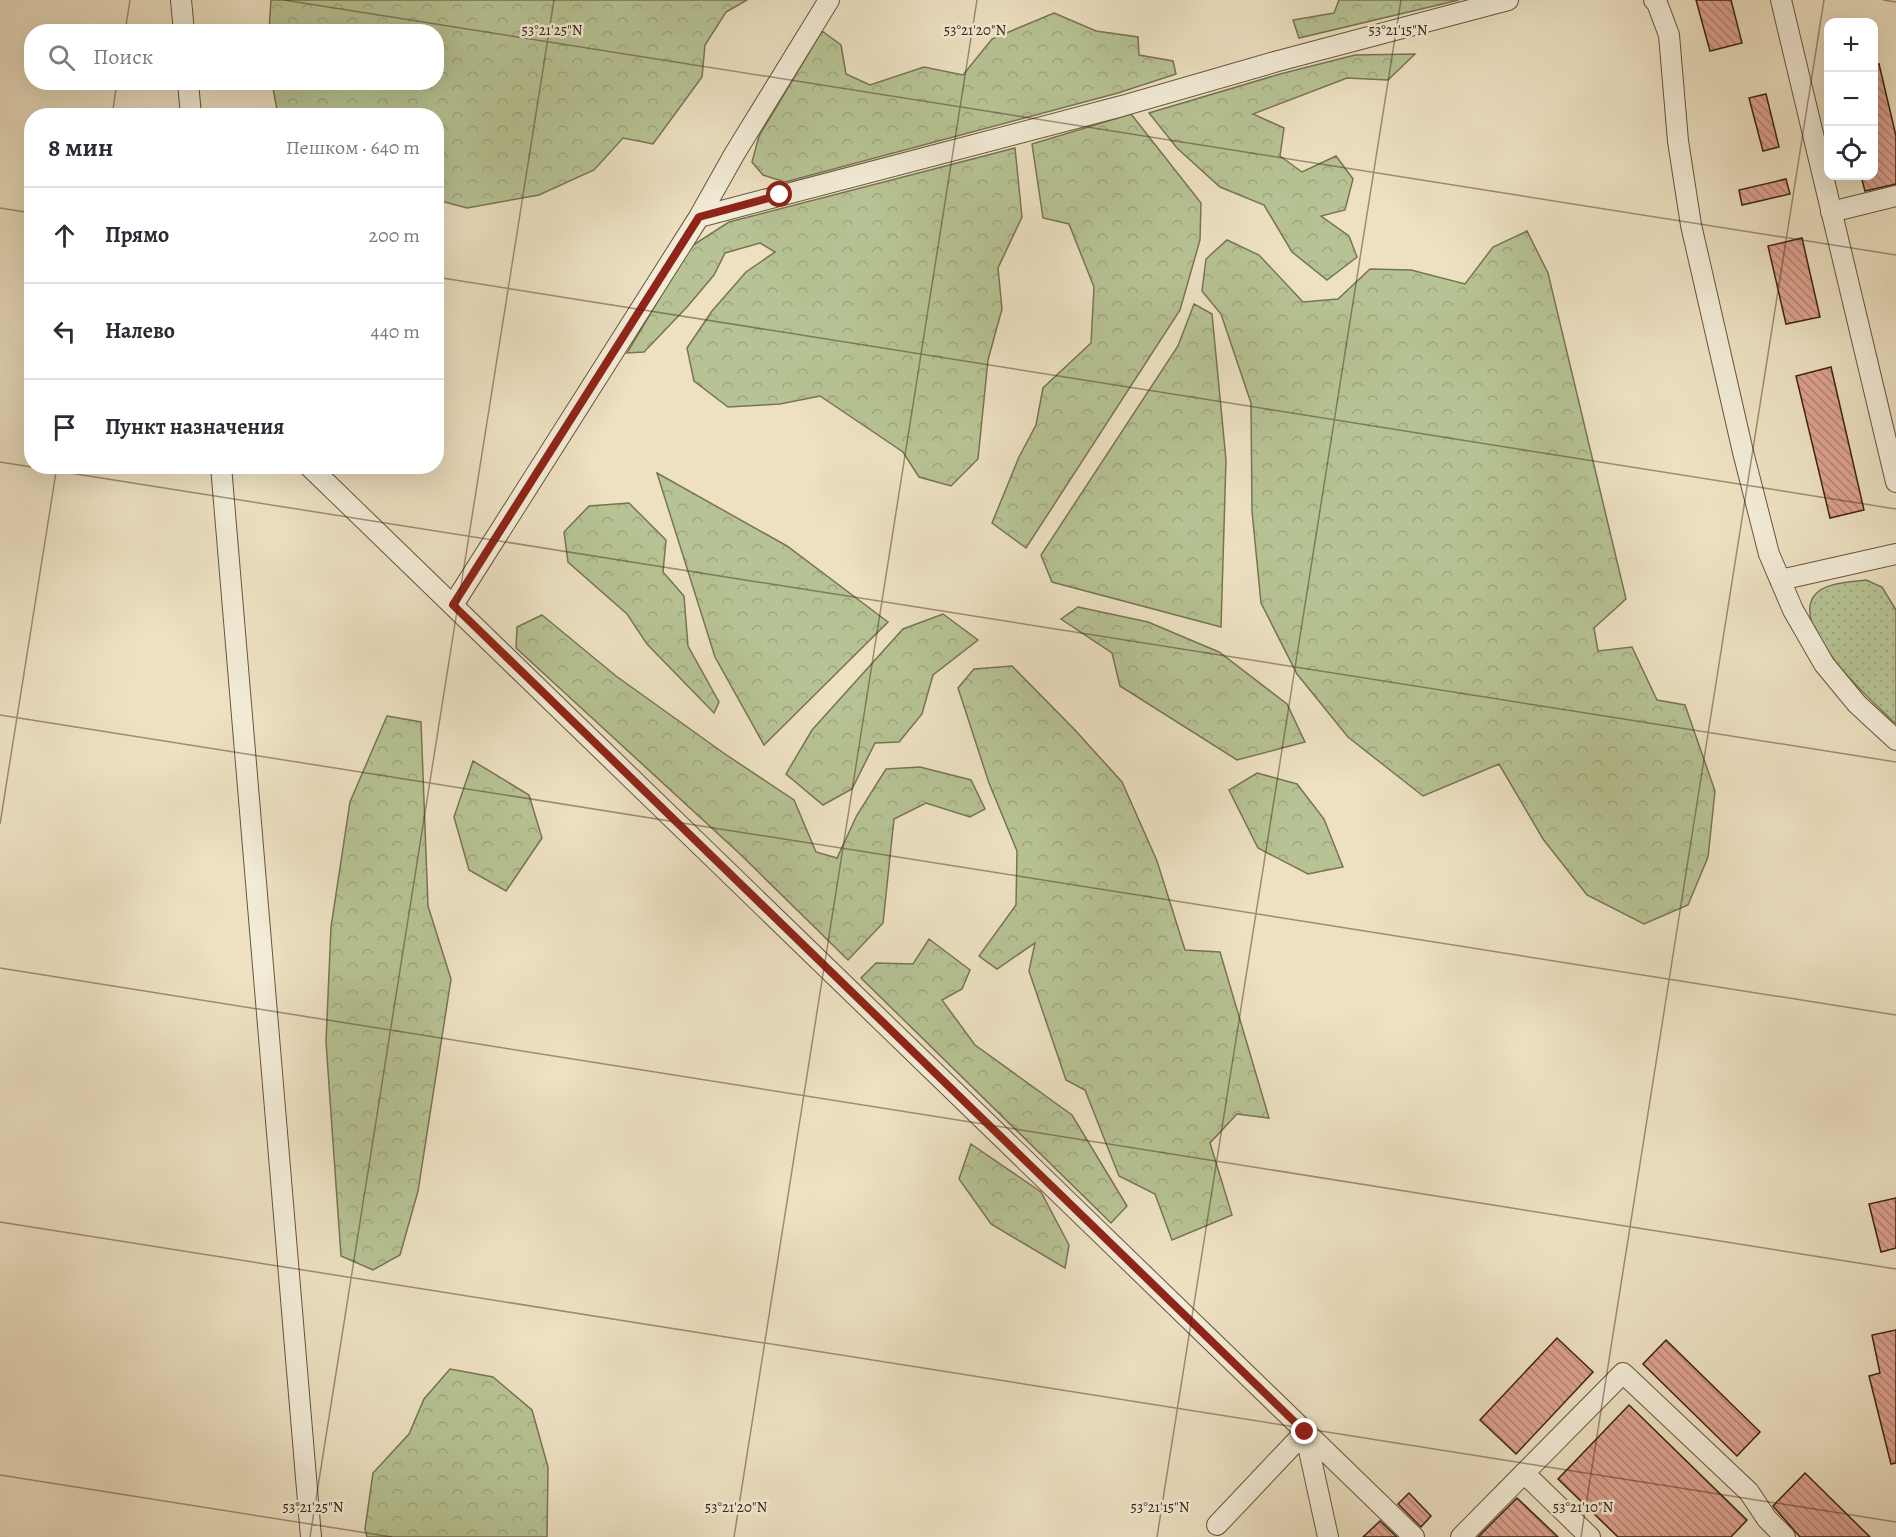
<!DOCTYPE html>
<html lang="ru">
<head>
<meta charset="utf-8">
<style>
	:root { --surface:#fff; --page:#f2f2f3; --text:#2b2b33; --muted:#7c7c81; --line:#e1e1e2 }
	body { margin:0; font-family:Alegreya,serif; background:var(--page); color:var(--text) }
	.controls { position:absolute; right:18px; top:18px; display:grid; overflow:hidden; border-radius:12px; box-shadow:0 6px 24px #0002 }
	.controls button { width:54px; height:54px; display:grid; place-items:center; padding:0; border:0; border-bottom:2px solid var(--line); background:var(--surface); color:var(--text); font:30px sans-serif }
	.stop { position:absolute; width:18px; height:18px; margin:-14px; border:4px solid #8f2418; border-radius:50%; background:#fff }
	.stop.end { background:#8f2418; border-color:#fff; box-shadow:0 2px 6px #0008 }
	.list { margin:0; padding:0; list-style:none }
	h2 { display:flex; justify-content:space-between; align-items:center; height:78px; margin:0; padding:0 24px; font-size:26px }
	h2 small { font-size:20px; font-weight:400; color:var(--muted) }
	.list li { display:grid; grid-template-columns:39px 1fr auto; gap:18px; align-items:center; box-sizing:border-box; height:96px; padding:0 24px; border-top:2px solid var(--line) }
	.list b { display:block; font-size:22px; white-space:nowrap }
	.list em { font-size:20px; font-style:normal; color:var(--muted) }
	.icon { flex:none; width:33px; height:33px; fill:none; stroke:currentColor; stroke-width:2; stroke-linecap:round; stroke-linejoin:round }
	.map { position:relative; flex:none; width:1896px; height:1537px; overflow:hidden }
	.search { position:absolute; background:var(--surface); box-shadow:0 6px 24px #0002; left:24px; top:24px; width:420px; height:66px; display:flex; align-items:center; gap:15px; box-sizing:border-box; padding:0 21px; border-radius:24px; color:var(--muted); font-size:22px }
	.panel { position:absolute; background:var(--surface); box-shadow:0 6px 24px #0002; left:24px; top:108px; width:420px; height:366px; border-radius:24px }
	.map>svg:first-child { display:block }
	.grass { fill:url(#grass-dots); stroke:#787453; stroke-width:1.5 }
	.forest { fill:url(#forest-crowns); stroke:#787453; stroke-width:1.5 }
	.building { fill:url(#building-back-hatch); stroke:#3a2512; stroke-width:1.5 }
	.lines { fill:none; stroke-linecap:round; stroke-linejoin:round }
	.minor-casing { stroke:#67543e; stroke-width:22 }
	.minor { stroke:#f3ecd7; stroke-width:20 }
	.route { stroke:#8f2418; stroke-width:8 }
	.ticks { fill:none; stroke:#3a2512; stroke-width:1.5; stroke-opacity:0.45 }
	.ticks-label { font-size:15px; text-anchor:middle; fill:#3a2512; stroke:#f3ecd7; stroke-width:5; stroke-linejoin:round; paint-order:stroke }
</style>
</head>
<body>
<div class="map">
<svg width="1896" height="1537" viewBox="0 0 1896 1537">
	<defs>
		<pattern id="grass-dots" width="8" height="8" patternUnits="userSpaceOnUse" patternTransform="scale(1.5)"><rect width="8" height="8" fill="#b7c394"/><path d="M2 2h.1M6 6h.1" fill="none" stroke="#9ea77f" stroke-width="1.8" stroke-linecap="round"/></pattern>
		<pattern id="forest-crowns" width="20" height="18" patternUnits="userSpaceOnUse" patternTransform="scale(1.5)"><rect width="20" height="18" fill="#b7c394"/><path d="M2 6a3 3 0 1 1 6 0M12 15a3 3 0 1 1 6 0" fill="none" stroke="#9ea77f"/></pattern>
		<pattern id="building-back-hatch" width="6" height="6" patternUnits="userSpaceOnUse" patternTransform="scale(1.5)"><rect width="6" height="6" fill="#dea290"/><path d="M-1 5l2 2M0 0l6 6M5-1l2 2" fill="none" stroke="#b58474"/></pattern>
	</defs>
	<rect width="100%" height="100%" fill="#ede1c2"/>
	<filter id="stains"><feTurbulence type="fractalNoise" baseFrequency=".00333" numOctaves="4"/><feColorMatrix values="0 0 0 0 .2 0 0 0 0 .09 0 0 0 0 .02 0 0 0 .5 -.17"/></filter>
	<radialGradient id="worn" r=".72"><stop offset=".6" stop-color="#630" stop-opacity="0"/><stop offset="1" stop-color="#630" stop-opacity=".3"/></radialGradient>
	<path class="grass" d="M1866 580 1882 587 1896 610V724C1874 703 1790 629 1814 596 1824 582 1851 582 1866 580Z"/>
	<path class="forest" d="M271 0H747L726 12 705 45 702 77 653 144 623 138 594 170 539 195 467 208 437 200 436 116 278 115 272 83 436 82V32L269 31Z
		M1339 0H1459L1299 38 1293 20 1334 13Z
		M1054 13 1096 31 1138 37 1139 55 1173 61 1176 74 1118 93 785 182 763 175 752 162 759 136 822 31 841 45 846 74 870 85 924 67 963 75 992 39Z
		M1415 54 1388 80 1347 78 1253 114 1284 128 1280 156 1302 172 1336 156 1353 179 1345 210 1321 216 1349 236 1357 257 1327 280 1292 252 1264 205 1220 187 1177 148 1149 113 1280 74 1355 55Z
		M1131 114 1201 203 1200 240 1180 310 1026 548 992 523 1019 457 1036 425 1043 388 1091 343 1094 287 1069 224 1043 218 1032 144Z
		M1015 148 1022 217 998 268 1002 309 988 360 978 459 951 486 919 477 903 452 820 396 780 404 728 407 694 381 687 348 712 311 746 272 775 252 760 243 725 253 714 275 687 307 644 352 627 353 690 247 729 222Z
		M1527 231 1548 273 1626 599 1594 628 1598 651 1632 647 1657 700 1685 705 1715 791 1708 857 1688 905 1644 924 1587 895 1543 839 1499 764 1423 796 1348 737 1297 674 1261 603 1252 511 1251 403 1221 314 1202 291 1206 259 1227 240 1259 255 1303 302 1338 299 1370 269 1411 270 1465 284 1493 247Z
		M1194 304 1212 314 1226 460 1221 627 1052 582 1041 555 1178 346Z
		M657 473 787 546 888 622 764 745 715 657Z
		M629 503 666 540 663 572 684 596 688 646 719 702 714 713 647 644 627 614 568 562 564 532 589 506Z
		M1078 607 1148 622 1219 652 1287 704 1305 742 1237 760 1120 686 1112 653 1061 619Z
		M943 614 978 640 933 675 922 714 899 742 875 743 852 789 823 805 786 774 812 730 903 629Z
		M542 615 616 676 725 754 794 800 816 852 837 858 857 815 886 769 920 767 971 780 985 809 970 817 926 803 894 819 883 923 848 960 740 854 516 648 517 627Z
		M1012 666 1075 730 1122 782 1157 861 1185 950 1220 952 1269 1118 1237 1114 1210 1143 1232 1215 1172 1240 1155 1194 1119 1176 1085 1090 1066 1080 1029 971 1035 943 997 969 979 956 1016 905 1017 851 989 783 958 688 974 669Z
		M387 716 421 722 428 906 451 979 418 1191 400 1255 373 1270 341 1256 326 1042 331 927 350 802Z
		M473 761 529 795 542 838 506 891 469 870 454 817Z
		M1257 773 1297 784 1324 819 1343 867 1308 874 1258 848 1229 790Z
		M929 939 970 970 962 989 942 1000 975 1045 1072 1115 1127 1206 1111 1223 861 978 876 963 913 964Z
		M971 1144 1041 1192 1069 1245 1065 1268 991 1224 959 1179Z
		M450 1369 493 1377 532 1410 548 1467 547 1537H367L365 1529 373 1473 409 1434 424 1399Z"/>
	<path class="building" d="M1696 0H1731L1742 43 1710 51Z
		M1879 64 1896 136V184L1865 191 1861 176H1874V65Z
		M1766 94 1779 147 1763 151 1749 98Z
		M1786 179 1790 194 1742 205 1739 190Z
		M1802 238 1820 317 1786 324 1768 246Z
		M1831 367 1864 510 1830 518 1796 376Z
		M1896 1198V1248L1881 1252 1869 1204Z
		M1896 1330V1463L1891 1464 1869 1376 1880 1373 1872 1335Z
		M1557 1338 1593 1372 1516 1454 1480 1420Z
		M1666 1340 1760 1432 1737 1456 1643 1364Z
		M1629 1405 1747 1520 1731 1537H1618L1558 1479Z
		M1805 1473 1870 1537H1800L1773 1506Z
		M1409 1493 1431 1516 1421 1527 1398 1504Z
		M1517 1498 1558 1537H1478Z
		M1380 1521 1397 1537H1363Z"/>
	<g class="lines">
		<defs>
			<path id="minor" d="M181 0 184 32
				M1654 0 1657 3 1669 35 1678 141 1691 225 1743 452 1769 554 1793 610 1824 664 1857 704 1896 740
				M1781 0 1896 482
				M188 82 191 116
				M1831 212 1896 196
				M699 217 1122 106 1278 61 1508 0
				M221 466 311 1537
				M309 466 1414 1537
				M1780 580 1896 554
				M453 605 699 217 735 153 829 0
				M1305 1432 1328 1537
				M1524 1473 1590 1537
				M1217 1525 1305 1432
				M1461 1537 1623 1373 1749 1492 1767 1519 1785 1537"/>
		</defs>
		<use href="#minor" class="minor-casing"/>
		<use href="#minor" class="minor"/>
	</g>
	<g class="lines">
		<path class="route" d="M780 195 699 217 453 605 1305 1432"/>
	</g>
	<path class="ticks" d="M284 0 1896 255M1883 0 1896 2M125 32 130 0M112 116 117 82M0 208 32 213M436 277 1896 509M0 462 1896 762M0 715 1896 1015M0 824 57 466M0 968 1896 1269M0 1222 1896 1522M0 1475 392 1537M310 1537 554 0M734 1537 977 0M1157 1537 1401 0M1581 1537 1824 0"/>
	<g class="ticks-label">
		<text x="552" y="35">53°21'25"N</text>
		<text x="975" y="35">53°21'20"N</text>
		<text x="1398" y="35">53°21'15"N</text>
		<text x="313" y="1512">53°21'25"N</text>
		<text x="736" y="1512">53°21'20"N</text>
		<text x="1160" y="1512">53°21'15"N</text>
		<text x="1583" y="1512">53°21'10"N</text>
	</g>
	<rect width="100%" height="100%" filter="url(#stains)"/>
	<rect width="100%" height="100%" fill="url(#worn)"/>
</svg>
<div class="controls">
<button>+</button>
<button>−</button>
<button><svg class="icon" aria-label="locate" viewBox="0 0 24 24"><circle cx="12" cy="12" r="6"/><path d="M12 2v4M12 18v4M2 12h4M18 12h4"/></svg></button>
</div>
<div class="stop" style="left:780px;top:195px"></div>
<div class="stop end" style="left:1305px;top:1432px"></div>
<div class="search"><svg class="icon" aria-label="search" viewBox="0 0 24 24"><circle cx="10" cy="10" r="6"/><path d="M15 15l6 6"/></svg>Поиск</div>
<section class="panel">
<h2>8 мин<small>Пешком · 640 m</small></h2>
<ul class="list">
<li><svg class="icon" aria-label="ahead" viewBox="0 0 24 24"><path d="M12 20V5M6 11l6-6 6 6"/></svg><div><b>Прямо</b></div><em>200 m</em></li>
<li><svg class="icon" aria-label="left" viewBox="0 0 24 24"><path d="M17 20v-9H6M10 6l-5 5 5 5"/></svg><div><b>Налево</b></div><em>440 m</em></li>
<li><svg class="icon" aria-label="arrive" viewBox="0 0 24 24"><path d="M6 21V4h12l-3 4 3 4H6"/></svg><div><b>Пункт назначения</b></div></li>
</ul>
</section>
</div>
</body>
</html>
